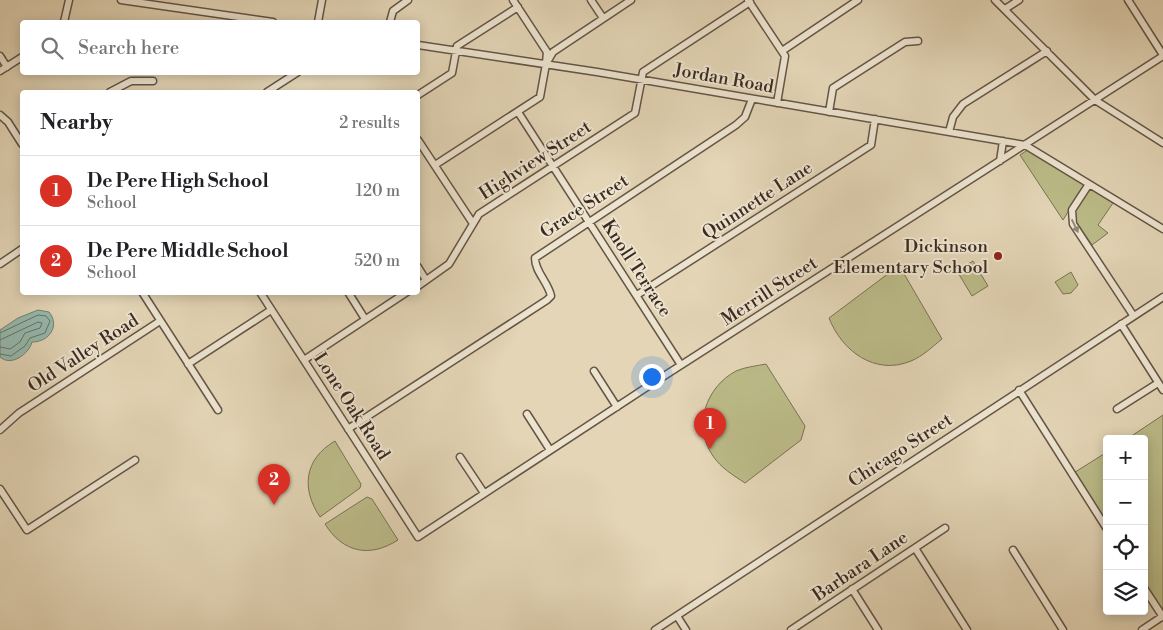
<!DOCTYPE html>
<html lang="en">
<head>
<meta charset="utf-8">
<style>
	:root { --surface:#fff; --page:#f6f6f6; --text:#202124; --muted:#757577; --line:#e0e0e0; --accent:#d93025 }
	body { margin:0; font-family:"Libre Bodoni",serif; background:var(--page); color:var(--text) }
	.controls { position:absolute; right:15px; bottom:15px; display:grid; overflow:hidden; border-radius:5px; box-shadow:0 2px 12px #0003 }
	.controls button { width:45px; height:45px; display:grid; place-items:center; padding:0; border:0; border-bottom:1px solid var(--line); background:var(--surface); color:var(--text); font:25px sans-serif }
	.you { position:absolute; left:651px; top:376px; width:18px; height:18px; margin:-12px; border:4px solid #fff; border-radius:50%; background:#1a73e8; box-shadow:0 0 0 8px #1a73e833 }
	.badge { display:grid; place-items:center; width:32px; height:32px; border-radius:50%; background:var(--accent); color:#fff; font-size:16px; font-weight:700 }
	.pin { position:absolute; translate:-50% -41px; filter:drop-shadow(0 1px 2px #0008) }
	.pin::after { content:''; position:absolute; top:26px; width:18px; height:15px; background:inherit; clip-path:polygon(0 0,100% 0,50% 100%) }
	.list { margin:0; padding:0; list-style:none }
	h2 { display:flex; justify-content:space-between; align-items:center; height:65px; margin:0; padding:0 20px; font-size:21px }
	h2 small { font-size:16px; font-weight:400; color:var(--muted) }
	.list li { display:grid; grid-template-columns:32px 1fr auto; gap:15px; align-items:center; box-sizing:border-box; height:70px; padding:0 20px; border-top:1px solid var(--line) }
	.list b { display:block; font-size:19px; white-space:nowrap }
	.list p { margin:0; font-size:16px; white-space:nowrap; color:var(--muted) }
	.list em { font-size:16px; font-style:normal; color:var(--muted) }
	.icon { flex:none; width:28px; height:28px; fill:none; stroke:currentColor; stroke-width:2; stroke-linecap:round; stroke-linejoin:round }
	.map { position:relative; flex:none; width:1163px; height:630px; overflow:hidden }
	.search { position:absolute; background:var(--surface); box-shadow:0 2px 12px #0003; left:20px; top:20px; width:400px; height:55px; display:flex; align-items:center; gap:12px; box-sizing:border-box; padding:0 18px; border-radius:5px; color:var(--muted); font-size:19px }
	.panel { position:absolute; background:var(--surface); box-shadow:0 2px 12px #0003; left:20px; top:90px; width:400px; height:205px; border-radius:5px }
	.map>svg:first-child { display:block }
	.green { fill:#bb8; stroke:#7a7254 }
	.water { fill:#95b9ae; stroke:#718075 }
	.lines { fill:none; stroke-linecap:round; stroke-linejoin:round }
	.shore { stroke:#687267; stroke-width:1 }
	.minor-casing { stroke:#645546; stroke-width:9 }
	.minor { stroke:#ede4d0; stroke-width:6 }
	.oneway { fill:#948778 }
	.poi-dot { fill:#8f2418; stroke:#ede4d0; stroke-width:2 }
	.labels { text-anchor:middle; stroke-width:4; stroke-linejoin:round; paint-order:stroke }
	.street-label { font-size:18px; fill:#3a2a20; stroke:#ede4d0 }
	.poi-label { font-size:18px; fill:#3a2a20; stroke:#ede4d0; text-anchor:end }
</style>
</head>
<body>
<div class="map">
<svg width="1163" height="630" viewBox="0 0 1163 630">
	<rect width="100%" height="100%" fill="#e3d5b6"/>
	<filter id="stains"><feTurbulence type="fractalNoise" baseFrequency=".004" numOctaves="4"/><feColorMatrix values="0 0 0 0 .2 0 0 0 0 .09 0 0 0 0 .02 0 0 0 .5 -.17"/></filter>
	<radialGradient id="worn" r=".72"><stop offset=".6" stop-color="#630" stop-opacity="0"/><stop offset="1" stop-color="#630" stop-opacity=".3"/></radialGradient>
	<path class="green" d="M1029 149 1085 185 1063 220 1020 155Z
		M1090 188 1113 203 1098 225 1108 233 1092 245 1072 215Z
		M973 261 988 286 972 296 957 271Z
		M893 270 903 272 942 339C932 347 923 356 911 361 875 376 842 351 829 318Z
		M1071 272 1078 285 1071 293 1063 294 1055 282Z
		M766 364 805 426 801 440 745 483C733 475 721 468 713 456 692 426 706 387 736 371 745 367 756 366 766 364Z
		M1163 415V616L1144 588V439H1127Z
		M335 441 361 484 360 488 320 517C301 489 304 459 335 441Z
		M1107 452V529L1072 474Z
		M367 497 372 499 398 540C370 558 343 553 325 524Z"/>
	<path class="water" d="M38 310 49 312C60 325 50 342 32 342 29 354 11 367 0 357V330L18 318Z"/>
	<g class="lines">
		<path class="shore" d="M0 333 38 315 46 316 50 321 45 333 30 338 25 346 11 356 0 354
			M0 340 38 322 42 323 40 328 25 333 20 342 10 349 0 347"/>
		<defs>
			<path id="minor" d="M121 0 273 22
				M513 0 547 52 546 63
				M591 0 603 18
				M748 0 785 56 777 103
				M995 0 1095 100 1163 143
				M1128 0 1163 55
				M1005 9 1019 0
				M64 22 69 0
				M318 22 322 0
				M390 22 393 11 408 0
				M418 45 597 72 1025 145 1163 229
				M782 51 858 0
				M0 56 7 67
				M0 71 22 57
				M110 92 131 81H153
				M267 92 298 72
				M418 95 452 73 457 46 518 7
				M518 112 681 365
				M829 112 833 88 905 42 918 41
				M0 115 8 122 22 144
				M949 132 953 117 963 104 1047 51
				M418 140 472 222
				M1000 161 1003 141
				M435 165 540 97 546 64 553 52 631 0
				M1089 184 1072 210 1073 224 1133 315
				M0 264 22 249
				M418 267 426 280
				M418 286 449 264 479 214 635 113 643 72 750 2
				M142 292 218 410
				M260 292 418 537 650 385 1163 56
				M348 292 365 319
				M637 295 871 145 875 119
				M1121 324 1163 390
				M304 360 407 292
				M188 364 271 310
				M594 371 617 407
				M1019 390 1107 529
				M1117 409 1158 383
				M527 414 550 450
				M348 429 547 300 551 296C548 282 535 272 535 258L736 125 745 117 752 99
				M0 430 19 413 160 321
				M460 457 484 493
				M0 489 27 530 135 460
				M915 548 967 630
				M1013 550 1063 630
				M1144 588 1163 617
				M852 589 878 630
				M677 616 686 630
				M655 630 1163 297
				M791 630 945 528
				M1142 630 1163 616"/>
		</defs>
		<use href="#minor" class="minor-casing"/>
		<use href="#minor" class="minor"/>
	</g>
	<defs><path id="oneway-solid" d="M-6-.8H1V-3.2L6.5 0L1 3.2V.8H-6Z" transform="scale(1.25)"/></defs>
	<use class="oneway" href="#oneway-solid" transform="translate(1075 226) rotate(64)"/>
	<circle class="poi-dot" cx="998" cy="256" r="5"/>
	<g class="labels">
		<g class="street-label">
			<text transform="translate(724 78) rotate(10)" y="6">Jordan Road</text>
			<text transform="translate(535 160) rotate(-33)" y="6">Highview Street</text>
			<text transform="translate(757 200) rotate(-33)" y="6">Quinnette Lane</text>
			<text transform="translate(584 206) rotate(-33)" y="6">Grace Street</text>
			<text transform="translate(637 268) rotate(57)" y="6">Knoll Terrace</text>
			<text transform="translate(769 291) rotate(-33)" y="6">Merrill Street</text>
			<text transform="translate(83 353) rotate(-33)" y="6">Old Valley Road</text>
			<text transform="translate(352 406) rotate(57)" y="6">Lone Oak Road</text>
			<text transform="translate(900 450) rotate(-33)" y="6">Chicago Street</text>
			<text transform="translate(860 566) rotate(-34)" y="6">Barbara Lane</text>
		</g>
		<g class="poi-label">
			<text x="988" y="252">Dickinson<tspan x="988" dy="21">Elementary School</tspan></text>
		</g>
	</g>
	<rect width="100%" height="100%" filter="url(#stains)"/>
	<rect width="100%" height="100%" fill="url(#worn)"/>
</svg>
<div class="controls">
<button>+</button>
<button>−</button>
<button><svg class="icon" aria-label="locate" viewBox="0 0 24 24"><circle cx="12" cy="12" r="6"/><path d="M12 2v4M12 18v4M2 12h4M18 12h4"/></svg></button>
<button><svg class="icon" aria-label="layers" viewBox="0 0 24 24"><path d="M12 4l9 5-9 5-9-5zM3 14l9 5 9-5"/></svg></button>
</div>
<div class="you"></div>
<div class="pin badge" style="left:710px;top:449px">1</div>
<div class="pin badge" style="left:274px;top:505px">2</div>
<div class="search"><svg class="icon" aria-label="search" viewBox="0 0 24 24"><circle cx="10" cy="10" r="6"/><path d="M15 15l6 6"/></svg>Search here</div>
<section class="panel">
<h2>Nearby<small>2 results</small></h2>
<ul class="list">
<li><span class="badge">1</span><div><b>De Pere High School</b><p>School</p></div><em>120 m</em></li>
<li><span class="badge">2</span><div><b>De Pere Middle School</b><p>School</p></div><em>520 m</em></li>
</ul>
</section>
</div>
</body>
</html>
